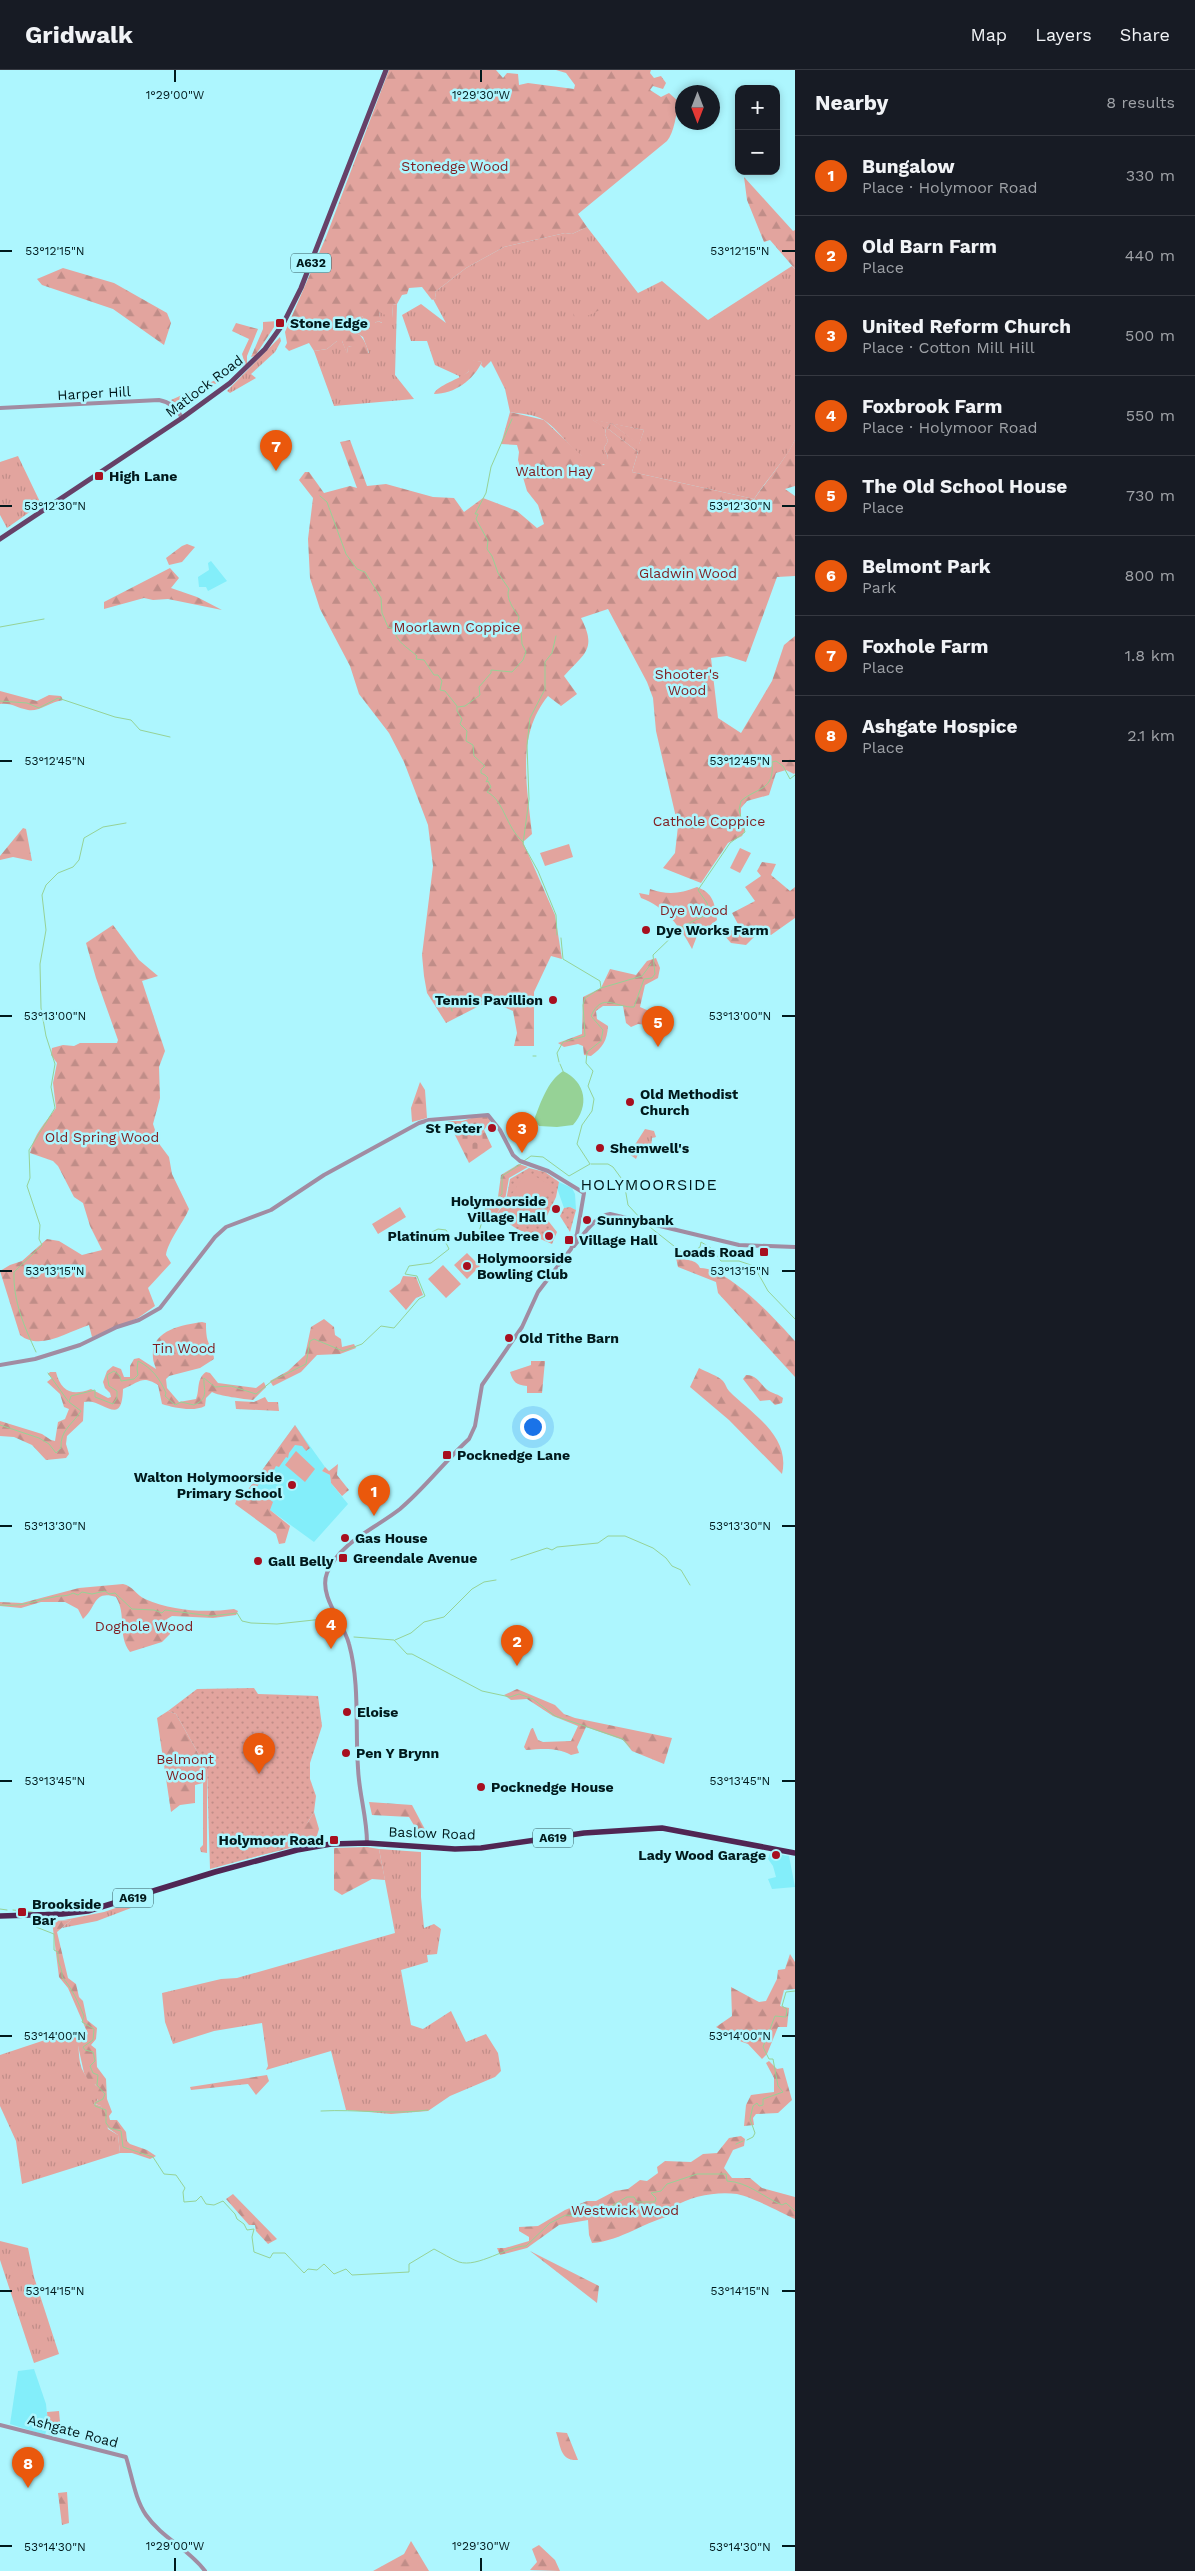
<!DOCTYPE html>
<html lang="en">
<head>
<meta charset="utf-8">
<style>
	:root { --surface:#171b24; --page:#242831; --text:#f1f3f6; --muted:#9ea1a6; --line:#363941; --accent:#ea580c }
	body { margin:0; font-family:"Work Sans",sans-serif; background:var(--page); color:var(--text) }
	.controls { position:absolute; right:15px; top:15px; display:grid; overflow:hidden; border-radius:10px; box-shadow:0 2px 8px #0003 }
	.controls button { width:45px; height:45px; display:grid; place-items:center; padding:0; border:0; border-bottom:1px solid var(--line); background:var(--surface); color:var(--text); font:25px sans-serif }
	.compass { position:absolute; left:675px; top:15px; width:45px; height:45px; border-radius:50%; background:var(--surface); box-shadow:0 2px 8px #0003; rotate:180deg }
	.you { position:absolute; left:532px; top:1356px; width:18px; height:18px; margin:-12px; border:4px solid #fff; border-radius:50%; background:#1a73e8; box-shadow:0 0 0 8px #1a73e833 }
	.badge { display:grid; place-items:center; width:32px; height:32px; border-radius:50%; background:var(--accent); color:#fff; font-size:16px; font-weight:700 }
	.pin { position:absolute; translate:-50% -41px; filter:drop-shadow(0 1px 2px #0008) }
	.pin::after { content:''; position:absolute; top:26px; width:18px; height:15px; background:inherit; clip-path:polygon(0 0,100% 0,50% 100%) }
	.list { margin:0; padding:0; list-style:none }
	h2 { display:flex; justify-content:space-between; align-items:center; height:65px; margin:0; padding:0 20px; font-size:21px }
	h2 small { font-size:16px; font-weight:400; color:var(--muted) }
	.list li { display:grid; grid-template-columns:32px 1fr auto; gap:15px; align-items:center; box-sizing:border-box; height:80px; padding:0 20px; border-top:1px solid var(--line) }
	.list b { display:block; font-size:19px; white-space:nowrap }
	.list p { margin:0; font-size:16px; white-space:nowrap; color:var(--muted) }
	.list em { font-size:16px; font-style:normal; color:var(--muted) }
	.map { position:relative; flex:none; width:795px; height:2501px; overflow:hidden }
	header { display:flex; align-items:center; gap:30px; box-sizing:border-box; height:70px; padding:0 25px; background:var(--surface); border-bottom:1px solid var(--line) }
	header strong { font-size:24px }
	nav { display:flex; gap:28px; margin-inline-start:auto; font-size:18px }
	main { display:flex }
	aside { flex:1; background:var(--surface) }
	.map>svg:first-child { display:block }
	.built { fill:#83eefa }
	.grass { fill:url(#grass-tufts) }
	.forest { fill:url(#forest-firs) }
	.cemetery { fill:url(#cemetery-stones) }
	.park { fill:url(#park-dots) }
	.garden { fill:#e2a49e }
	.water { fill:#96d296 }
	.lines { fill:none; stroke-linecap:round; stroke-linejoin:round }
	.stream { stroke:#96d296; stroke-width:1 }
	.minor { stroke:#a18ca2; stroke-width:4 }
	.major { stroke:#664168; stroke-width:5 }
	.highway { stroke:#502653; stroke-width:5.5 }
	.ticks { fill:none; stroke:#00191c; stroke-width:2 }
	.poi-dot { fill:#a70f1f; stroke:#adf6fe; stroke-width:2 }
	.labels { text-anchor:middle; stroke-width:5; stroke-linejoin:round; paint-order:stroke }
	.shield { fill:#adf6fe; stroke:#345b60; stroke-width:1 }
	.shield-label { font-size:12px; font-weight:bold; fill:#00191c }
	.park-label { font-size:14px; fill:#7f1b1e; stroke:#adf6fe }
	.poi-label { font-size:14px; font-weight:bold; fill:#00191c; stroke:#adf6fe; text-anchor:start }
	.street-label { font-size:14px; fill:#00191c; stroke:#adf6fe }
	.quarter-label { font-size:16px; letter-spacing:1px; fill:#00191c; stroke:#adf6fe }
	.ticks-label { font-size:12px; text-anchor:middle; fill:#00191c; stroke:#adf6fe; stroke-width:5; stroke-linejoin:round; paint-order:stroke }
</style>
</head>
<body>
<header>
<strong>Gridwalk</strong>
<nav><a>Map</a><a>Layers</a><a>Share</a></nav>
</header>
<main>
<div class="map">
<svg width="795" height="2501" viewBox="0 0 795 2501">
	<defs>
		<pattern id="grass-tufts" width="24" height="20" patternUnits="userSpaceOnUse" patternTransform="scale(1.25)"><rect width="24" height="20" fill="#e2a49e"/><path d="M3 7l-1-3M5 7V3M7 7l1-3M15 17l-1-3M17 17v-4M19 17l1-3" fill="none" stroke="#c08d88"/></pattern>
		<pattern id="forest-firs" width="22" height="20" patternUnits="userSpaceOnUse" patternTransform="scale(1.25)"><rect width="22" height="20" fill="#e2a49e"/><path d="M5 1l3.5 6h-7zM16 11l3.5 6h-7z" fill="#c08d88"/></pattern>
		<pattern id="cemetery-stones" width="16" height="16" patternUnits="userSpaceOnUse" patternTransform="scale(1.25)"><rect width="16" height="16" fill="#e2a49e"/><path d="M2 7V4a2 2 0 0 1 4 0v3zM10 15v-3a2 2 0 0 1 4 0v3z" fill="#c08d88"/></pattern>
		<pattern id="park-dots" width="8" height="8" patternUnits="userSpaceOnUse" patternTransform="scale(1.25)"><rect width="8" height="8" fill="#e2a49e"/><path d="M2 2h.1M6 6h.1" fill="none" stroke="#c08d88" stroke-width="1.8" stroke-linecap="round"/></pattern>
	</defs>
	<rect width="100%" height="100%" fill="#adf6fe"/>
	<path class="built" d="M211 491 227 511 208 521 206 517H199L198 507 209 500 208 493Z
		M559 1112 572 1118 575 1124 576 1140 570 1137 564 1138 557 1118Z
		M295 1355 325 1397 322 1401 330 1405 331 1413 348 1434 314 1472 270 1440 250 1417Z
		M770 1783 789 1786 795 1817 772 1819 768 1809 776 1807 773 1796 768 1789Z
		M34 2299 46 2334 48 2355 45 2365 10 2354 18 2301Z"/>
	<path class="grass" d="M587 157 638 223 662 211 708 250 792 196 795 199V370C785 391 767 409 754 429L632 402 638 382 607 358 611 353 639 374 644 360 593 350 606 358 605 364 608 371 604 378 608 387 606 394C580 397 563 362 544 350 534 344 520 344 510 342L505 319 491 291 484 298 481 295 482 292 468 290 469 301 460 309 459 306 435 295 427 271H411L402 245 421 234 446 253 433 229 436 228 435 222 466 198 504 177 565 163 572 164Z
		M397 234 395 305 414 329 334 336 314 281 327 279 337 271H342L347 283 348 277 351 276 369 283 363 267 358 264 354 248 362 246 366 252 375 253 378 251 382 253 379 245 380 241 392 248 393 235Z
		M280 267 281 271 275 282 251 304 256 308 230 323 227 321Z
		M18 386 41 434 7 458 0 445V392Z
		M645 1059 654 1061 656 1067 652 1068 651 1078 639 1082 636 1089 629 1084Z
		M379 1779 421 1782V1827L424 1858 434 1854 441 1859 437 1884 427 1885 428 1892 401 1900 411 1955 423 1959 451 1941 466 1972 486 1964 498 1983 501 2001 495 2007 450 2026 428 2041 391 2044 346 2040 331 1981 266 2000 268 1996 262 1953 214 1961 173 1974 165 1952 162 1923 221 1909 237 1908 395 1863Z
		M148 1827 152 1830 97 1851 62 1858 71 1850H64L104 1842Z
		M75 1960C81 1972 76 1990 84 2003 89 2011 99 2013 99 2025 99 2030 95 2032 94 2034L101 2036 108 2059 118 2065 120 2083 22 2114 16 2071 0 2036V1985Z
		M0 2171 28 2178 34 2207 59 2284 34 2293 0 2190Z"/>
	<path class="forest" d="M389 0H496L503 8 507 3 518 4 519 15 528 13 574 19 575 15 566 3 556 0H651L650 3 654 8 661 6 666 13 663 19 653 16 650 20 661 27 669 23 678 31C677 43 674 63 667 71L578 144 587 157 572 164 565 163 504 177 466 198 435 222 436 228 432 230 422 217 409 218 407 224 402 225 397 234 393 235 392 249 380 242 379 245 383 253 378 251 375 253 377 259 373 262 362 246 354 248 355 254 360 255 358 264C364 267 370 282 368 288L356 284 351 276 348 277 347 284 342 271H337L327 279 314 281 309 273 289 281 285 277 287 273 285 262 326 167Z
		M744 107 793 161 795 160V199L770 170 764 172 747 130Z
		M63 198 114 213 167 243 171 253 164 275 113 239 42 215 37 209Z
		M598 232 604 238 583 248 574 247 573 244 576 238Z
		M278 251 255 286 251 287 263 259V252Z
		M236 253 258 259 247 286V294L238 298 244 291 242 284 249 269 232 261Z
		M468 289 482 292C473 310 455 324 434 324 437 315 459 310 469 301L465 293Z
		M229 304 186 335 180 336 171 330Z
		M510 342 544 350 581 385 604 395 608 387 604 378 608 371 605 364 606 359 591 349 644 360 639 375 611 353 607 358 638 382 632 402 754 429C766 412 786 388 795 370V416L785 419 795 426V506L777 507 746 592 727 586 711 588 718 648 741 663 772 611 784 575 795 566V703L794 704 786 700 776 703 769 725 747 731 741 738V750L745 760 742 766 728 773 701 813 663 798 675 783 678 756 656 661 653 628 647 612 608 539 581 548C597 579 585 583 564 606L577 624 561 636 548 626C516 665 527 716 532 764L523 772 555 845 562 889 551 886 534 922V976H514L517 963 513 941 495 933 483 934 446 953 427 923 424 906 422 885 433 796 428 755 404 692 389 663 359 624 350 596 320 539 310 508 308 469 313 428 299 410 305 402H309L324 423 350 416 357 418 340 372 350 370 367 416 386 414 433 427 454 428 464 442 483 428 517 441 537 458 544 454 538 435 527 421 518 390 519 382 517 375 501 374Z
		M187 474 195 477 182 492 169 495 166 488 182 476Z
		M170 498 179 508 171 518 197 527 222 540 168 529 153 530 144 528 104 539V532Z
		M0 621 37 631 49 625 61 626 63 630C50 632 39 642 28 640 16 638 14 633 0 634Z
		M23 758 26 759 32 791 13 787 0 790V786Z
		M762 792 776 794 771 805 790 821 795 817V848L771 865 759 862 746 875 731 873 724 865 739 856 732 843 755 831 745 817 761 806 757 801Z
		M697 817C713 823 715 833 717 850L697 866 692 879C680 856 665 837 641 828L639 823 649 825 650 819C667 825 680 824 697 817Z
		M113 855 139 890 158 906 142 911 165 981 159 997 160 1028 153 1054 160 1075 169 1087 172 1104 189 1139C183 1153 168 1171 166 1185L171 1193 148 1218 155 1236 138 1248 92 1267 89 1255C67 1262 40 1281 20 1265L0 1201 10 1195 22 1191 47 1169 59 1171 82 1185 102 1180 90 1156 83 1133 74 1127 58 1096 53 1091 30 1083C34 1064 45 1053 56 1038L53 1013 57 993 51 985 52 978 63 975 74 976 80 973H117L118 970 96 908 86 873Z
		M656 888 660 898 658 908 645 915 640 937 649 941 647 955 638 954 631 957 626 953 623 936H603L596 941 597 949 608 956C607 971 603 977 591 986L584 985 583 976 578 974 564 977 558 973 582 964 583 927 601 918 610 899 636 905 647 891Z
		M420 1012 425 1020 427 1048 412 1052 411 1038Z
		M519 1094 528 1097 509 1108 505 1130 496 1145 503 1151V1154L484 1147 485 1136 498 1127 501 1105Z
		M676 1188C685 1190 697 1189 700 1198 729 1198 776 1250 795 1271V1307L718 1223 716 1212 678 1197Z
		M403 1206 416 1207 423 1225 416 1228 406 1240 389 1221 400 1213Z
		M324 1249 334 1257 335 1265 341 1269 342 1277 354 1274 356 1278 340 1284 317 1285 301 1302 273 1316 270 1311 288 1301 305 1285 311 1257Z
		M202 1252 206 1253C206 1262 206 1273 213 1279L214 1289 200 1298 169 1306 166 1309 167 1318 179 1332 196 1329C200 1320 196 1309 206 1302L210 1303 218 1313 256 1318 264 1312 266 1317 253 1330C244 1329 219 1326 212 1322L206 1328 205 1336C194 1342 174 1338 162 1334L158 1315C142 1305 140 1312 123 1319 122 1360 102 1327 84 1332L83 1351 67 1366 66 1374 69 1384 66 1388 46 1390 32 1375 14 1367 0 1366V1351L42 1364 51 1370 55 1371 58 1352 65 1349 69 1339 64 1337 60 1324 47 1312 52 1308 48 1304 50 1302H56C61 1322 72 1326 91 1319L108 1328 111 1327 110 1323 105 1318 103 1312 107 1301 113 1296 121 1299 124 1307H130V1296L134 1289 139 1288 156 1299C155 1295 153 1292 153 1288 150 1260 182 1255 202 1252Z
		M531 1291H545L542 1323H527V1316C516 1315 513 1312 510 1302L531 1295Z
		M699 1298C706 1302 719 1306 723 1311 726 1314 726 1318 729 1321 752 1344 791 1366 782 1404L729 1350 690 1317Z
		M746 1305C758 1305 760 1315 769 1321 774 1324 778 1324 783 1328L782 1333 775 1335 770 1330 760 1331 743 1309Z
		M265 1327 268 1332H278L279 1341 236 1339 235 1331 254 1332Z
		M295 1355 310 1378 306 1381 302 1376 295 1375 289 1383 288 1388 286 1387 279 1397 276 1396 270 1407H265L255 1419 273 1432 270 1440 290 1456 285 1473 279 1474 276 1464 235 1434 239 1423 244 1425Z
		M338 1394 337 1405 349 1420 342 1426 331 1413 330 1405 322 1401 325 1397 329 1401Z
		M123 1514C133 1516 136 1525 145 1529 173 1541 204 1543 234 1539L238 1541 236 1545 213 1548 172 1546 167 1549 170 1564 162 1572 130 1582C117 1565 127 1545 116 1527 93 1520 97 1537 83 1549L78 1539 65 1532H41L21 1538 0 1536V1532L22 1533 79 1518Z
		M517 1619 555 1635 564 1644 575 1648 672 1668 664 1694 632 1681 623 1670 586 1657 577 1677 579 1683 571 1685C556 1677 543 1679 526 1680L524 1677 531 1659 533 1658 538 1670 543 1672 571 1671 578 1656 553 1646 527 1629 511 1630 504 1625Z
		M168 1641 176 1644 207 1699V1783L201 1782 200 1778 203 1775V1713L195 1715V1733L180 1735 171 1742 157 1648Z
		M369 1732 412 1735 429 1767H421L409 1747 372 1745Z
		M314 1742 319 1759 315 1772 249 1788 308 1752Z
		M367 1777 379 1779 385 1810 372 1809 342 1825 334 1820V1778Z
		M71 1850 57 1862 68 1908 76 1914 79 1927 83 1931 87 1950 97 1958 96 1969 91 1975 96 1979 97 1997 106 2009 107 2029 112 2042 109 2046 110 2050H117L126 2062 127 2071 130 2074 147 2080 156 2086 150 2089 132 2083H120L118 2065 104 2055 101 2036 93 2033 98 2030 96 2015 89 2011 84 2003 77 1971 88 1964 68 1918 59 1907 52 1851Z
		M790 1884 795 1892V1919L784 1920 780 1936 789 1938 787 1957H778L767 1984 762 1989 748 1974 728 1967 725 1962 716 1957 732 1946 731 1917 759 1932 766 1931 777 1909 778 1900 785 1899Z
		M769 1991 777 1999 783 1998 792 2030 778 2043 756 2044 753 2048 754 2055 744 2056 746 2035 751 2025 774 2022V2008L766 1993Z
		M267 2005 269 2011 256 2025 248 2014 191 2020 190 2017Z
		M741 2066 745 2069 744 2076 733 2080 724 2098 732 2108H750L762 2118 795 2127V2149C780 2142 752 2127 737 2124 717 2121 691 2126 673 2137L675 2145C646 2150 622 2171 592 2173L589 2165 588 2150 559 2155 527 2178 500 2185 497 2178H505L529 2171V2167L519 2161V2157L538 2156 565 2140 587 2131H596L615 2121 628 2119 640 2110 647 2111 658 2103 657 2097 665 2091 691 2092 703 2084 717 2083 729 2068Z
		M233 2124 277 2169 268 2174 256 2161 255 2155H249L226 2129Z
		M530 2181 599 2216 597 2233Z
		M556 2362 567 2363 578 2390C560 2391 561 2377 556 2362Z
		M67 2422 69 2453 62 2455 58 2423Z
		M411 2471 429 2501H373L404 2484Z
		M539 2475 555 2490 560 2501 530 2500 537 2492 532 2479Z"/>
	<path class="cemetery" d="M481 1045 487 1046 491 1050 484 1060 492 1077 469 1093 448 1051H462Z"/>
	<path class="park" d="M529 1098 545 1102 559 1112 556 1127 546 1148 557 1162 552 1174 517 1159 496 1145 506 1131 510 1109Z
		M570 1137 576 1140 570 1162 560 1146 564 1138Z
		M254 1618 258 1624 318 1626 322 1656 310 1693V1709L316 1726 314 1742 308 1752 280 1780 210 1799 207 1699 176 1644 168 1641 197 1619Z"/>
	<path class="garden" d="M569 774 573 787 545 796 540 783Z
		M740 778 751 783 740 803 730 798Z
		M527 1101 551 1116 523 1160 498 1145Z
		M400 1137 406 1147 378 1164 372 1154Z
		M467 1183 480 1196 467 1209 454 1195Z
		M443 1195 461 1214 446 1228 428 1209Z
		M296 1381 315 1399 305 1412 285 1395Z
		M59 2341 61 2363 49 2364 47 2342Z"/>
	<path class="water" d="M563 1001C586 1012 590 1036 573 1055L557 1057 539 1056 534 1050C541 1032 547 1012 563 1001Z"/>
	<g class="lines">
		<path class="stream" d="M320 426 327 432 346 484 357 499 365 502 381 528 382 543 388 557 394 559C397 573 406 576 417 586L416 589 424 590 434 605H438L442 611 440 620 445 621 457 636V641L462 649 460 654 467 661 466 671 473 675 474 686 485 696 481 700V703L485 705 488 708 486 712 488 711 491 717 487 722C504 730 505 756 523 772
			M0 557 44 549
			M556 566 552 583 545 592V619L530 648 527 675 529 729 523 774 538 801 556 845 557 865
			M0 631 27 633 39 638 58 628 115 647 131 650 140 660 170 667
			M458 637 465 636 480 625 479 617 491 603V600L512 602 523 590 526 582 522 574 521 560 517 557 519 547C514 540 505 527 509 519L498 503 492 486 487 479 488 471 476 449 478 444H475L486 423 491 397 512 349
			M561 868 563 889 600 911 601 918
			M451 936 452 941
			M533 986H536
			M559 992 557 983 563 972 585 966 583 935 585 928 601 918 642 906 651 894
			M560 994 563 1001
			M524 1091 531 1086 543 1087 569 1106 590 1094 577 1074 582 1055 592 1041 594 1029 588 1016 593 1001 586 993 587 982 601 971 603 960 591 946C602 921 616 938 634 937L644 909 652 908 655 904 653 885 683 856 710 843 707 833 698 820 730 773 745 762 739 740 741 731C757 717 775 721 772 692L776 691 783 696 790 709 795 705
			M591 1094H608L613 1097 624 1112 628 1135 642 1150
			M646 1154 684 1184H689L700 1177 701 1172 711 1178 721 1191H739L754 1196 768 1221 795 1249
			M36 1282C24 1256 13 1231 14 1202L42 1175 39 1169 40 1155 27 1116 30 1108 29 1080 55 1038 51 1017 55 994 46 966 41 938 40 894 46 860 42 825 46 815 58 803 73 797 79 790 84 768 103 757 126 753
			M48 1303 68 1331
			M0 1355 39 1368 49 1374 56 1383 61 1378C60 1360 72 1355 81 1341L69 1332 71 1326 95 1320V1327L113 1334 117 1328V1321L109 1316 107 1305 114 1301 120 1306 121 1311 134 1309 138 1305 137 1299 138 1291C152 1298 160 1309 166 1323L165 1326 175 1335 181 1332 194 1335C210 1328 203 1319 204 1308L215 1317 231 1316 256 1324 272 1311 306 1294 310 1271 314 1269 343 1281 362 1274 381 1256 394 1258 419 1229 425 1226 417 1206 405 1204 409 1196 431 1193 449 1179 446 1173 434 1166 432 1162 438 1159 446 1160C452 1171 461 1171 473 1170L479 1162 486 1137 502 1124V1106L521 1094
			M511 1490 547 1478 552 1480 557 1477 598 1473 608 1466H625L653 1478 666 1488 672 1496 681 1500 690 1515
			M0 1535C24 1537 32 1531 54 1527 62 1525 66 1527 73 1523L78 1525 82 1522 92 1524 105 1521 109 1524 115 1523 132 1539 154 1540 162 1543 165 1540 211 1546 237 1543 242 1551 251 1553 277 1554 323 1549 324 1545 329 1544
			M354 1567 394 1570 407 1584H412L482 1621 510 1627 519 1624 533 1629 555 1646 623 1669 630 1677
			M395 1570 411 1563 424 1552 444 1547 472 1519 484 1512 496 1510
			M0 1839 7 1840
			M13 1840 33 1842
			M35 1850 36 1857 54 1864V1880L58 1882C57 1894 63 1899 62 1907 72 1918 78 1932 84 1946L82 1952 94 1959 93 1970 83 1977 85 1980 93 1982 95 1991 90 1996 93 2003 98 2005 97 2015 105 2024 103 2029 95 2033V2036L106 2040V2053L110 2058 121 2061 123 2077 153 2087 164 2104 176 2105 185 2118 183 2122 184 2132 196 2131 201 2126 206 2134 214 2135 223 2131 235 2144 237 2149 244 2154 247 2160 254 2159 252 2167 254 2182 270 2188 273 2183H285L304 2203 308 2199 317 2200 324 2194 334 2204 346 2199 352 2205 409 2202V2194L434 2179C442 2183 451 2189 459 2192 478 2198 507 2176 526 2176L550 2153 566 2145 576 2146 579 2144V2141L613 2143V2135L627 2127H634L637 2132H655L656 2128 651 2123 661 2121 667 2114 697 2104H726L727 2111C748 2112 763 2127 782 2135L786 2133 795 2141
			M321 2041C357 2039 392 2045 428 2040
			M747 2070 753 2067 755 2063 750 2049 753 2036 757 2033 759 2036 763 2035V2029L783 2022 778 2016 773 1989H769L763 1977 775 1946 786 1947 787 1939 782 1936 786 1922 795 1921
			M736 2074 743 2071"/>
		<path class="minor" d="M0 338 159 330C170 332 177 338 182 348
			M574 1176C584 1164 595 1146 610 1144L739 1175 795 1177
			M0 1295 35 1289 80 1275 117 1257 139 1250 160 1238 215 1167 226 1157 271 1140 324 1105 419 1053 429 1050 488 1045 500 1060 513 1085 520 1091 548 1101 584 1123 577 1164 571 1179 538 1222 522 1257 482 1315 475 1356 469 1369C445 1391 425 1418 400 1439 376 1458 340 1472 327 1503 318 1526 344 1553 349 1574 360 1614 355 1657 358 1698 359 1724 367 1747 367 1773
			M0 2355 126 2387C132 2406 135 2429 146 2445 162 2468 189 2479 205 2501"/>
		<path class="major" d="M0 469 182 348 230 313 265 279 283 254 301 218 386 0"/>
		<path class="highway" d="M0 1846 62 1844 88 1841 215 1802 297 1780 331 1774 367 1773 455 1779 481 1778 584 1763 662 1758 795 1783"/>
	</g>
	<path class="ticks" d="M175 0V12M481 0V12M0 181H12M782 181H795M0 436H12M782 436H795M0 691H12M782 691H795M0 946H12M782 946H795M0 1201H12M782 1201H795M0 1456H12M782 1456H795M0 1711H12M782 1711H795M0 1966H12M782 1966H795M0 2221H12M782 2221H795M0 2476H12M782 2476H795M175 2488V2501M481 2488V2501"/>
	<g class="poi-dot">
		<rect x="275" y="248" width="10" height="10" rx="2.5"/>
		<rect x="94" y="401" width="10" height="10" rx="2.5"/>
		<circle cx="646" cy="860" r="5"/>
		<circle cx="553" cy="930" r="5"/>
		<circle cx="630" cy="1032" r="5"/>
		<circle cx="492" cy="1058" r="5"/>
		<circle cx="600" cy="1078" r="5"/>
		<circle cx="556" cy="1139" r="5"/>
		<circle cx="587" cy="1150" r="5"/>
		<circle cx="549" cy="1166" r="5"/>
		<rect x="564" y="1165" width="10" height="10" rx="2.5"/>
		<rect x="759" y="1177" width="10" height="10" rx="2.5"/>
		<circle cx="467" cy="1196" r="5"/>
		<circle cx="509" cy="1268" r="5"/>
		<rect x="442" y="1380" width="10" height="10" rx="2.5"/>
		<circle cx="292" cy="1415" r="5"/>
		<circle cx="345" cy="1468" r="5"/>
		<rect x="338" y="1483" width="10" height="10" rx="2.5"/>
		<circle cx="258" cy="1491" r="5"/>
		<circle cx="347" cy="1642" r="5"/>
		<circle cx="346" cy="1683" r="5"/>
		<circle cx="481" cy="1717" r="5"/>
		<rect x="329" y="1765" width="10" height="10" rx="2.5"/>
		<circle cx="776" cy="1785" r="5"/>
		<rect x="17" y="1837" width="10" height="10" rx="2.5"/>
	</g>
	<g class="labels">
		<g class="shield">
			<rect x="291" y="183.5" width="40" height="19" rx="4"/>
			<rect x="533" y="1758.5" width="40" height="19" rx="4"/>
			<rect x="113" y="1818.5" width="40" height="19" rx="4"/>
		</g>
		<g class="shield-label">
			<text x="311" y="197">A632</text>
			<text x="553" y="1772">A619</text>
			<text x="133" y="1832">A619</text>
		</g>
		<g class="park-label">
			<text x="455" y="101">Stonedge Wood</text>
			<text x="554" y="406">Walton Hay</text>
			<text x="688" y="508">Gladwin Wood</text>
			<text x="457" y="562">Moorlawn Coppice</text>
			<text x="687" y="609">Shooter's<tspan x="687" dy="16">Wood</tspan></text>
			<text x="709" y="756">Cathole Coppice</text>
			<text x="694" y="845">Dye Wood</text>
			<text x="102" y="1072">Old Spring Wood</text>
			<text x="184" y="1283">Tin Wood</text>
			<text x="144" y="1561">Doghole Wood</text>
			<text x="185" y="1694">Belmont<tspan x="185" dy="16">Wood</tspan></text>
			<text x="625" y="2145">Westwick Wood</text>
		</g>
		<g class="poi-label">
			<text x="290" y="258">Stone Edge</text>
			<text x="109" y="411">High Lane</text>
			<text x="656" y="865">Dye Works Farm</text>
			<text x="543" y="935" text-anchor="end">Tennis Pavillion</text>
			<text x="640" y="1029">Old Methodist<tspan x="640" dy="16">Church</tspan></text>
			<text x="482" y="1063" text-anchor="end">St Peter</text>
			<text x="610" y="1083">Shemwell's</text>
			<text x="546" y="1136" text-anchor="end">Holymoorside<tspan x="546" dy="16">Village Hall</tspan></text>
			<text x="597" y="1155">Sunnybank</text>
			<text x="539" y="1171" text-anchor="end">Platinum Jubilee Tree</text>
			<text x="579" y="1175">Village Hall</text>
			<text x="754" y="1187" text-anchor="end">Loads Road</text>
			<text x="477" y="1193">Holymoorside<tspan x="477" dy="16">Bowling Club</tspan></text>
			<text x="519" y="1273">Old Tithe Barn</text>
			<text x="457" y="1390">Pocknedge Lane</text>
			<text x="282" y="1412" text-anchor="end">Walton Holymoorside<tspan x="282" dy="16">Primary School</tspan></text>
			<text x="355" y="1473">Gas House</text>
			<text x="353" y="1493">Greendale Avenue</text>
			<text x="268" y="1496">Gall Belly</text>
			<text x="357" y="1647">Eloise</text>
			<text x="356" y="1688">Pen Y Brynn</text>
			<text x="491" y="1722">Pocknedge House</text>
			<text x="324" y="1775" text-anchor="end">Holymoor Road</text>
			<text x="766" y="1790" text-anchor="end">Lady Wood Garage</text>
			<text x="32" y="1839">Brookside<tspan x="32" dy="16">Bar</tspan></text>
		</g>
		<g class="street-label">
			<text transform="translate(204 316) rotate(-37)" y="5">Matlock Road</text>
			<text transform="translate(94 323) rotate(-3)" y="5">Harper Hill</text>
			<text transform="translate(432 1763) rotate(2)" y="5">Baslow Road</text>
			<text transform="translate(73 2361) rotate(15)" y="5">Ashgate Road</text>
		</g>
		<g class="quarter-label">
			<text x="649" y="1120">HOLYMOORSIDE</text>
		</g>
	</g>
	<g class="ticks-label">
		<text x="175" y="29">1°29'00"W</text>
		<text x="481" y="29">1°29'30"W</text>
		<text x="740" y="185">53°12'15"N</text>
		<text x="55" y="185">53°12'15"N</text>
		<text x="740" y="440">53°12'30"N</text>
		<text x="55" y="440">53°12'30"N</text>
		<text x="740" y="695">53°12'45"N</text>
		<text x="55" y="695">53°12'45"N</text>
		<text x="740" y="950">53°13'00"N</text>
		<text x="55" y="950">53°13'00"N</text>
		<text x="740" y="1205">53°13'15"N</text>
		<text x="55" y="1205">53°13'15"N</text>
		<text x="740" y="1460">53°13'30"N</text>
		<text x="55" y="1460">53°13'30"N</text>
		<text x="55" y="1715">53°13'45"N</text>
		<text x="740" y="1715">53°13'45"N</text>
		<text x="55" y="1970">53°14'00"N</text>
		<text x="740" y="1970">53°14'00"N</text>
		<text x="55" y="2225">53°14'15"N</text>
		<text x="740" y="2225">53°14'15"N</text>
		<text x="175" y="2480">1°29'00"W</text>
		<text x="481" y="2480">1°29'30"W</text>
		<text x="55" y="2481">53°14'30"N</text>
		<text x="740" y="2481">53°14'30"N</text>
	</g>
</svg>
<div class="controls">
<button>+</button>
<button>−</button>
</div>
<svg class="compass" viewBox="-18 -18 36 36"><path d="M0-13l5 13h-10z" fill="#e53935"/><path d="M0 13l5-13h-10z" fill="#9ea1a6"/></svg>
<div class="you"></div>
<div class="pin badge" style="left:374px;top:1446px">1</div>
<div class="pin badge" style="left:517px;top:1596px">2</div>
<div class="pin badge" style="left:522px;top:1083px">3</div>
<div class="pin badge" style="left:331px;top:1579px">4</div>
<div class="pin badge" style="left:658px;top:977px">5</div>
<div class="pin badge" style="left:259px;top:1704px">6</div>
<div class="pin badge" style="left:276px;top:401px">7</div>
<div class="pin badge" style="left:28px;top:2418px">8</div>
</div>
<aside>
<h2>Nearby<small>8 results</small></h2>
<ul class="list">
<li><span class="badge">1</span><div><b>Bungalow</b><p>Place · Holymoor Road</p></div><em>330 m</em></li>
<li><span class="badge">2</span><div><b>Old Barn Farm</b><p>Place</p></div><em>440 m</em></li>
<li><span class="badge">3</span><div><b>United Reform Church</b><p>Place · Cotton Mill Hill</p></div><em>500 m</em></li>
<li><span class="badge">4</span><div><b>Foxbrook Farm</b><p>Place · Holymoor Road</p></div><em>550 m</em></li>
<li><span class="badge">5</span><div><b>The Old School House</b><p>Place</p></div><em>730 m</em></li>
<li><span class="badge">6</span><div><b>Belmont Park</b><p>Park</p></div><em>800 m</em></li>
<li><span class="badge">7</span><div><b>Foxhole Farm</b><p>Place</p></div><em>1.8 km</em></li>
<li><span class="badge">8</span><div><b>Ashgate Hospice</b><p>Place</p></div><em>2.1 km</em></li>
</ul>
</aside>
</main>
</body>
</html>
